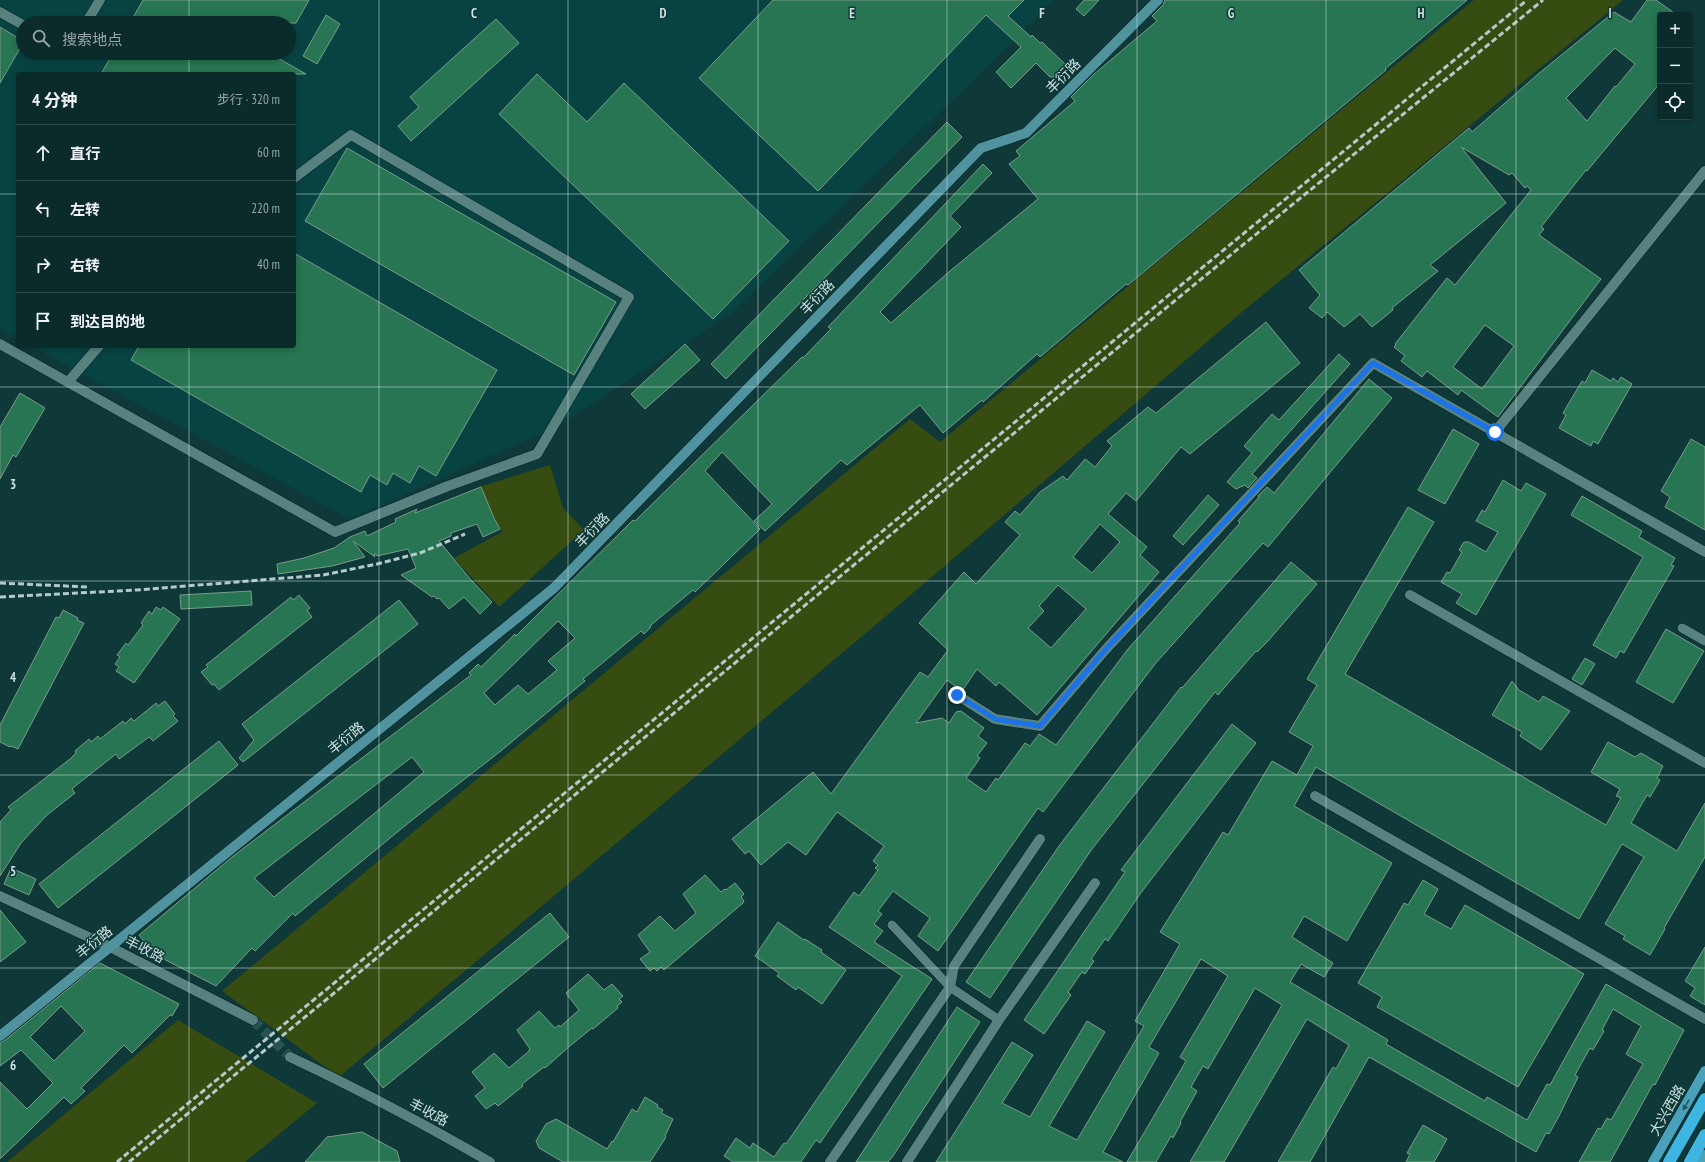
<!DOCTYPE html>
<html lang="zh">
<head>
<meta charset="utf-8">
<style>
	:root { --surface:#0a2b2a; --page:#133332; --text:#f1f3f6; --muted:#99a7a8; --line:#2a4747 }
	body { margin:0; font-family:"PT Sans Narrow","Noto Sans SC",sans-serif; background:var(--page); color:var(--text) }
	.controls { position:absolute; right:12px; top:12px; display:grid; overflow:hidden; border-radius:4px; box-shadow:0 2px 6px #0003 }
	.controls button { width:36px; height:36px; display:grid; place-items:center; padding:0; border:0; border-bottom:1px solid var(--line); background:var(--surface); color:var(--text); font:20px sans-serif }
	.stop { position:absolute; width:12px; height:12px; margin:-9px; border:3px solid #1a73e8; border-radius:50%; background:#fff }
	.stop.end { background:#1a73e8; border-color:#fff; box-shadow:0 1px 4px #0008 }
	.list { margin:0; padding:0; list-style:none }
	h2 { display:flex; justify-content:space-between; align-items:center; height:52px; margin:0; padding:0 16px; font-size:17px }
	h2 small { font-size:13px; font-weight:400; color:var(--muted) }
	.list li { display:grid; grid-template-columns:26px 1fr auto; gap:12px; align-items:center; box-sizing:border-box; height:56px; padding:0 16px; border-top:1px solid var(--line) }
	.list b { display:block; font-size:15px; white-space:nowrap }
	.list em { font-size:13px; font-style:normal; color:var(--muted) }
	.icon { flex:none; width:22px; height:22px; fill:none; stroke:currentColor; stroke-width:2; stroke-linecap:round; stroke-linejoin:round }
	.map { position:relative; flex:none; width:1705px; height:1162px; overflow:hidden }
	.search { position:absolute; background:var(--surface); box-shadow:0 2px 6px #0003; left:16px; top:16px; width:280px; height:44px; display:flex; align-items:center; gap:10px; box-sizing:border-box; padding:0 14px; border-radius:22px; color:var(--muted); font-size:15px }
	.panel { position:absolute; background:var(--surface); box-shadow:0 2px 6px #0003; left:16px; top:72px; width:280px; height:276px; border-radius:4px }
	.map>svg:first-child { display:block }
	.built { fill:#084343; fill-rule:evenodd }
	.green { fill:#374c10 }
	.building { fill:#277552; stroke:#7b9c89; fill-rule:evenodd }
	.lines { fill:none; stroke-linecap:round; stroke-linejoin:round }
	.street-tunnel { stroke:#2a5251; stroke-width:10; stroke-dasharray:10 5; stroke-linecap:butt }
	.lane-casing { stroke:#001f1f; stroke-width:10 }
	.street-casing { stroke:#001f1f; stroke-width:11 }
	.secondary-casing { stroke:#001f1f; stroke-width:11 }
	.primary-casing { stroke:#001f1f; stroke-width:11 }
	.highway-casing { stroke:#001f1f; stroke-width:13 }
	.lane { stroke:#588280; stroke-width:9 }
	.street { stroke:#588280; stroke-width:10 }
	.secondary { stroke:#50929d; stroke-width:10 }
	.primary { stroke:#49a1ba; stroke-width:10 }
	.highway { stroke:#3fb6e1; stroke-width:12 }
	.rail { stroke:#b3cbca; stroke-width:3; stroke-dasharray:6 3; stroke-linecap:butt }
	.oneway { fill:#20585f }
	.route { stroke:#1a73e8; stroke-width:5 }
	.grid { fill:none; stroke:#cbe0df; stroke-width:1; stroke-opacity:0.55 }
	.labels { text-anchor:middle; stroke-width:3; stroke-linejoin:round; paint-order:stroke }
	.street-label { font-size:14px; fill:#cbe0df; stroke:#0e3938 }
	.grid-label { font-size:13px; text-anchor:middle; font-weight:bold; fill:#cbe0df; stroke:#0e3938; stroke-width:3; stroke-linejoin:round; paint-order:stroke }
</style>
</head>
<body>
<div class="map">
<svg width="1705" height="1162" viewBox="0 0 1705 1162">
	<rect width="100%" height="100%" fill="#0e3938"/>
	<path class="built" d="M0 0H1053L982 72 729 315 556 427 350 519 31 346H294V74H18V339L0 329ZM23 23H289V53H23Z"/>
	<path class="green" d="M1474 0H1623L1242 312 886 616 339 1077 222 991 910 419 940 442Z
		M550 465 563 508 584 530 499 607 454 558 502 532 479 487Z
		M178 1020 317 1103 245 1162H7Z"/>
	<path class="building" d="M143 0H309L296 23H130Z
		M773 0H1024L1008 16 1031 37 1032 35 1040 43 1042 42 1066 65 1054 77H1050L1036 63 1011 88 996 72 1021 47 986 15 818 191 699 78Z
		M1084 0H1099L1084 16 1076 9Z
		M1165 0H1467L1385 69 1386 70 1128 285 1126 284 1040 357 1037 354 983 402 982 400 943 433 920 405 847 465 841 460 765 531 754 521 772 504 722 452 705 471 760 529 695 592 693 590 651 625 650 628 644 634 641 631 583 679 585 681 502 750 412 820 295 916 293 913 255 951 252 948 216 986 154 954 139 935 232 857 471 675 469 673 478 664 481 667 515 634 516 636 633 520 635 521 802 357 803 358 831 329 828 327 983 164 992 173 950 216 961 227 880 312 891 323 950 271 1038 199 1009 164 1020 156 1016 151 1075 101 1071 97 1093 75 1157 21 1152 16 1163 5ZM558 621 575 638 548 661 557 670 528 694 518 685 495 705 484 693ZM412 757 424 772 274 897 254 878Z
		M1647 0H1656L1677 15H1660V83L1587 171 1586 170 1541 227 1544 229 1539 235 1601 279 1498 417 1461 390 1458 395 1427 371 1422 377 1401 361 1405 356 1394 347 1396 345 1395 344 1447 278 1455 285 1531 190 1527 186 1525 188 1512 173 1509 175 1461 147 1506 203 1430 265 1438 271 1392 308 1393 310 1372 327 1360 314 1344 327 1327 312 1322 318 1309 308 1320 295 1299 270 1469 128 1472 132 1537 75 1614 12 1631 22ZM1615 48 1635 64 1616 87 1615 86 1587 121 1566 98ZM1485 325 1514 346 1482 389 1453 367Z
		M326 15 340 24 317 64 303 56Z
		M496 19 519 43 411 141 398 126 419 107 410 97Z
		M0 27 23 41V43L0 83Z
		M113 53H279L276 57 306 74H101Z
		M537 74 587 122 624 83 789 241 713 319 499 114Z
		M947 122 962 137 726 379 711 364Z
		M347 148 616 302 574 375 305 221Z
		M294 253 497 370 436 476 419 466 410 483 393 473 387 485 370 475 361 492 131 360 139 346H294Z
		M1266 322 1300 363 1190 454 1181 447 1136 501 1126 493 1108 514 1147 547 1140 555 1159 572 1037 715 999 682 996 686 977 669 962 691 947 680 916 723 942 718 949 723 956 712 961 711 984 728 978 736 987 743 977 756 980 758 966 778 986 792 996 778 998 780 1025 743 1030 746 1039 734 1056 745 1128 649 1240 523 1238 521 1259 497 1258 496 1267 487 1274 493 1369 379 1392 398 1268 547 1263 543 1155 664 1043 812 1038 808 938 951 918 936 930 918 893 891 878 911 882 914 874 924 883 931 874 942 932 979 820 1143 816 1140 801 1162H733L724 1156 736 1138 750 1148 753 1143 774 1157 784 1143 786 1144 902 976 829 927 854 892 859 896 878 870 875 868 878 865 873 861 884 846 837 812 806 855 788 842 761 865 749 851 745 854 732 839 813 772 831 794 920 672 928 677 948 650 919 623 964 572 976 584 1020 535 1005 522 1015 511 1020 515 1040 492 1063 476 1067 480 1085 459 1095 467 1112 446 1107 441 1148 407 1156 413ZM1100 524 1120 542 1092 573 1073 557ZM1058 585 1086 609 1051 648 1028 628 1044 611 1039 606Z
		M685 344 700 360 645 409 631 394Z
		M1339 354 1350 364 1252 474 1257 478 1248 488 1245 485 1236 489 1227 482 1252 453 1244 446 1272 414 1279 420Z
		M1592 370 1611 381 1613 378 1618 382 1621 377 1632 384 1598 444 1593 441 1591 446 1559 428 1566 415 1563 413 1582 381 1585 383Z
		M20 393 45 408 16 457 13 455 0 479V427Z
		M1453 429 1479 444 1445 504 1418 490Z
		M1691 439 1705 447V530L1665 507 1670 497 1661 491Z
		M1503 480 1521 491 1526 483 1546 494 1476 615 1456 603 1462 594 1441 582 1447 572 1450 573 1462 552 1459 550 1464 542H1469L1486 552 1498 532 1476 521 1482 510 1485 512Z
		M481 487 494 518 500 529 483 537 477 524 451 533V536L439 541 471 580 492 602 480 614 464 597 449 609 439 598 437 599 434 596 432 597 401 575 416 568 408 549 377 556 376 554H374L375 557 353 541 365 557 332 566 278 574 277 564 304 558 334 548 350 537 365 531 367 536 396 522 395 519 417 509 415 513Z
		M1208 495 1219 505 1183 545 1173 536Z
		M1582 496 1642 531 1639 537 1675 558 1671 565 1674 566 1624 653 1620 651 1616 658 1593 645 1643 557 1571 515Z
		M1408 507 1434 522 1345 674 1606 825 1621 798 1616 796 1620 789 1591 772 1608 742 1635 757 1641 753 1663 766 1657 778 1660 780 1650 797 1647 795 1631 823 1677 851 1705 803V857L1664 928 1665 929 1650 955 1623 939 1625 936 1605 924 1644 857 1622 844 1579 919 1316 767 1294 806 1392 863 1347 941 1304 916 1292 937 1333 963 1324 977 1301 964 1290 982 1388 1040 1386 1044 1485 1101 1487 1097 1527 1120 1547 1084 1550 1085 1606 984 1684 1030 1655 1085 1653 1084 1610 1162H1579L1598 1128 1601 1129 1607 1118 1611 1120 1643 1064 1626 1054 1641 1026 1613 1009 1602 1030 1604 1031 1593 1050 1590 1048 1575 1075 1578 1077 1559 1116 1549 1134 1546 1133 1536 1152 1369 1057 1310 1162H1278L1333 1067 1336 1069 1349 1045 1307 1019 1224 1162H1190L1282 1005 1255 988 1208 1069 1203 1066 1191 1087 1197 1091 1180 1122 1181 1123 1173 1138 1171 1136 1156 1162H1127L1186 1061 1180 1057 1228 976 1201 959 1149 1047 1159 1053 1103 1152 1123 1162H936L1012 1042 1033 1055 1002 1103 1030 1117 1087 1021 1105 1032 1049 1126 1077 1140 1144 1026 1135 1021 1180 944 1160 932 1223 832 1228 835 1272 761 1297 775 1313 746 1289 732 1317 685 1307 679Z
		M1291 562 1317 584 1268 641 1257 652 1256 651 1218 695 1215 692 1092 849 990 998 966 982 1059 846 1181 687 1182 688Z
		M251 591 252 605 181 609 180 595Z
		M299 595 310 608 307 610 312 617 219 690 214 684 212 685 201 672 208 667 206 665 291 597 293 600Z
		M399 600 418 624 243 762 239 758 254 740 242 724Z
		M156 607 161 610 163 607 180 619 134 683 116 671 119 667 115 664 120 657 117 655 126 643 128 645 143 625 141 623 149 611 152 614Z
		M63 610 78 618 77 620 84 623 18 749 11 746 10 747 0 742V725L56 617 59 618Z
		M1666 629 1704 651 1673 703 1636 682Z
		M1585 658 1595 664 1582 685 1572 679Z
		M1512 681 1519 690 1539 702 1543 696 1570 711 1541 750 1520 736 1522 732 1492 715Z
		M165 701 175 714 173 716 178 721 153 741 149 737 119 759 116 754 74 787 72 789 75 793 47 815 21 843 0 876V822L11 810 8 807 70 759 76 753 75 751 89 739 91 742 98 736 100 739 123 721 125 724 131 718 134 721 156 703 158 706Z
		M1232 724 1256 743 1140 894 1108 941 1105 939 1091 959 1094 961 1085 974 1082 972 1068 992 1071 995 1044 1034 1024 1020 1125 872 1121 870Z
		M219 741 238 765 58 908 39 884Z
		M11 868 36 879 29 895 4 884Z
		M705 875 721 892 725 889 726 890 735 883 744 894 741 897 744 901 743 903 664 970 661 967 657 971 654 968 650 971 640 959 650 952 638 935 660 916 675 931 696 913 683 894Z
		M1423 880 1438 889 1424 914 1451 929 1465 905 1584 974 1518 1087 1377 1007 1382 997 1358 983 1404 903 1408 905Z
		M0 910 26 942 0 962Z
		M550 913 569 937 383 1088 364 1064Z
		M778 922 804 940 805 939 822 950 821 952 846 970 822 1004 798 987 796 990 777 976 779 973 755 956Z
		M1705 947V1005L1690 996 1695 988 1685 981Z
		M100 963 179 1004 172 1016 170 1015 132 1053 124 1045 81 1088 85 1091 71 1104 64 1097 0 1159V1082L27 1109 53 1083 21 1050 0 1066V1042L4 1041ZM61 1006 85 1031 54 1061 30 1037Z
		M588 974 604 990 612 984 623 996 619 999 622 1002 617 1006 618 1008 593 1029 592 1028 571 1045 545 1068 544 1067 522 1084 523 1086 498 1106 495 1103 486 1109 475 1096 485 1088 472 1072 494 1053 509 1068 528 1052 530 1049 517 1030 539 1011 555 1028 559 1025 560 1027 579 1010 566 993Z
		M957 1007 980 1022 893 1156 888 1162H856Z
		M645 1097 658 1105 657 1107 663 1110 661 1113 673 1119 665 1136 666 1137 650 1162H563L539 1148 536 1141 546 1124 556 1119 607 1149 612 1141 613 1142 632 1109 637 1112Z
		M1423 1125 1447 1139 1434 1162H1406L1410 1154 1407 1153Z
		M362 1132 397 1151 400 1162H305L327 1137Z"/>
	<g class="lines">
		<path class="street-tunnel" d="M253 1020 290 1057"/>
		<defs>
			<path id="lane" d="M1682 628 1705 641
				M892 925 950 987 999 1020"/>
			<path id="street" d="M0 12 23 25
				M86 23 100 0
				M0 344 335 532 448 486 537 454 629 297 351 135 294 178
				M68 382 99 346
				M1495 432 1705 171
				M1410 595 1705 763
				M957 695 995 719 1040 726 1106 649 1373 363 1705 552
				M1315 796 1705 1019
				M0 896 110 947 253 1020
				M290 1057C358 1089 424 1124 490 1162
				M830 1162 950 987 954 966 1040 839
				M907 1162 999 1020 1095 883"/>
			<path id="secondary" d="M0 1036 554 588 981 148 1026 133 1158 0"/>
			<path id="primary" d="M1653 1162 1705 1071
				M1701 1162 1705 1155"/>
			<path id="highway" d="M1669 1162 1705 1099
				M1690 1162 1705 1135"/>
		</defs>
		<use href="#lane" class="lane-casing"/>
		<use href="#street" class="street-casing"/>
		<use href="#secondary" class="secondary-casing"/>
		<use href="#primary" class="primary-casing"/>
		<use href="#highway" class="highway-casing"/>
		<use href="#lane" class="lane"/>
		<use href="#street" class="street"/>
		<use href="#secondary" class="secondary"/>
		<use href="#primary" class="primary"/>
		<use href="#highway" class="highway"/>
		<path class="rail" d="M0 583 88 587
			M0 597 137 590 323 575 377 564 420 553 465 534
			M117 1162 1527 0
			M129 1162 1200 280 1543 0"/>
	</g>
	<defs><path id="oneway-solid" d="M-6-.8H1V-3.2L6.5 0L1 3.2V.8H-6Z"/></defs>
	<use class="oneway" href="#oneway-solid" transform="translate(1686 1105) rotate(120)"/>
	<g class="lines">
		<path class="route" d="M957 695 995 719 1040 726 1106 649 1373 363 1495 432"/>
	</g>
	<path class="grid" d="M189 0V23M379 0V1162M568 0V1162M758 0V1162M947 0V1162M1137 0V1162M1326 0V1162M1516 0V1162M189 53V74M0 194H18M294 194H1705M189 346V1162M0 387H1705M0 581H1705M0 775H1705M0 968H1705"/>
	<g class="labels">
		<g class="street-label">
			<text transform="translate(1063 76) rotate(-45)" y="5">丰衍路</text>
			<text transform="translate(817 297) rotate(-46)" y="5">丰衍路</text>
			<text transform="translate(592 530) rotate(-46)" y="5">丰衍路</text>
			<text transform="translate(346 738) rotate(-39)" y="5">丰衍路</text>
			<text transform="translate(94 942) rotate(-39)" y="5">丰衍路</text>
			<text transform="translate(145 949) rotate(27)" y="5">丰收路</text>
			<text transform="translate(1667 1110) rotate(-60)" y="5">大兴西路</text>
			<text transform="translate(429 1112) rotate(28)" y="5">丰收路</text>
		</g>
	</g>
	<g class="grid-label">
		<text x="474" y="18">C</text>
		<text x="663" y="18">D</text>
		<text x="852" y="18">E</text>
		<text x="1042" y="18">F</text>
		<text x="1231" y="18">G</text>
		<text x="1421" y="18">H</text>
		<text x="1610" y="18">I</text>
		<text x="13" y="489">3</text>
		<text x="13" y="682">4</text>
		<text x="13" y="876">5</text>
		<text x="13" y="1070">6</text>
	</g>
</svg>
<div class="controls">
<button>+</button>
<button>−</button>
<button><svg class="icon" aria-label="locate" viewBox="0 0 24 24"><circle cx="12" cy="12" r="6"/><path d="M12 2v4M12 18v4M2 12h4M18 12h4"/></svg></button>
</div>
<div class="stop" style="left:1495px;top:432px"></div>
<div class="stop end" style="left:957px;top:695px"></div>
<div class="search"><svg class="icon" aria-label="search" viewBox="0 0 24 24"><circle cx="10" cy="10" r="6"/><path d="M15 15l6 6"/></svg>搜索地点</div>
<section class="panel">
<h2>4 分钟<small>步行 · 320 m</small></h2>
<ul class="list">
<li><svg class="icon" aria-label="ahead" viewBox="0 0 24 24"><path d="M12 20V5M6 11l6-6 6 6"/></svg><div><b>直行</b></div><em>60 m</em></li>
<li><svg class="icon" aria-label="left" viewBox="0 0 24 24"><path d="M17 20v-9H6M10 6l-5 5 5 5"/></svg><div><b>左转</b></div><em>220 m</em></li>
<li><svg class="icon" aria-label="right" viewBox="0 0 24 24"><path d="M7 20v-9h11M14 6l5 5-5 5"/></svg><div><b>右转</b></div><em>40 m</em></li>
<li><svg class="icon" aria-label="arrive" viewBox="0 0 24 24"><path d="M6 21V4h12l-3 4 3 4H6"/></svg><div><b>到达目的地</b></div></li>
</ul>
</section>
</div>
</body>
</html>
